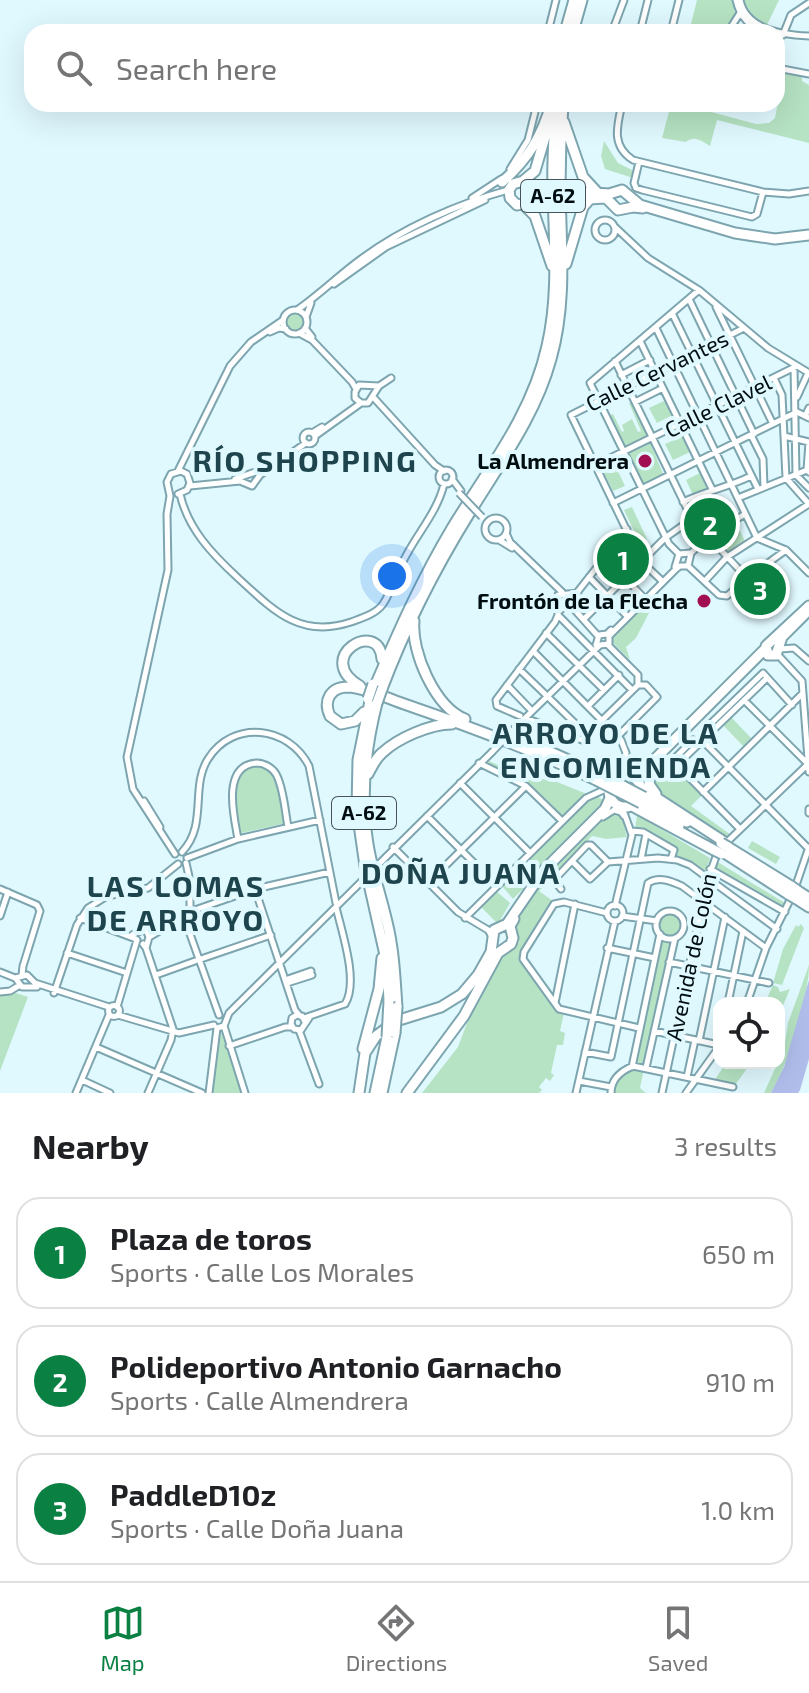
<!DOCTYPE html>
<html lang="en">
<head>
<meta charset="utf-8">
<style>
	:root { --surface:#fff; --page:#f2f2f2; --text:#202124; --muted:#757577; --line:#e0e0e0; --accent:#0b8043 }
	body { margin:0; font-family:"Exo 2",sans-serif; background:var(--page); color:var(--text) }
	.controls { position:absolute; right:24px; bottom:24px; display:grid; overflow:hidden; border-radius:16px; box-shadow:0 8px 32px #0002 }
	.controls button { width:72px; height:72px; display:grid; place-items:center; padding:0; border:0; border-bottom:2px solid var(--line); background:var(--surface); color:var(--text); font:40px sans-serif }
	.you { position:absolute; left:392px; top:576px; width:28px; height:28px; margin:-20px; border:6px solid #fff; border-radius:50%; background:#1a73e8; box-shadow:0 0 0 12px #1a73e833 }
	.badge { display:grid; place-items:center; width:52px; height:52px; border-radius:50%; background:var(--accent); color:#fff; font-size:26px; font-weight:700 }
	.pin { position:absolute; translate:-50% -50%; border:4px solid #fff; box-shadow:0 2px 8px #0006 }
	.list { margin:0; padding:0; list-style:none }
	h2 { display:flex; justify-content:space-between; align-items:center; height:104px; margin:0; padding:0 32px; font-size:34px }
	h2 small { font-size:26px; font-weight:400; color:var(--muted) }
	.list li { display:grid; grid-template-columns:52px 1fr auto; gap:24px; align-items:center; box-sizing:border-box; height:112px; margin:0 16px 16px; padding:0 16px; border:2px solid var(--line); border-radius:24px }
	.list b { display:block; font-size:30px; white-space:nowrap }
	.list p { margin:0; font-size:26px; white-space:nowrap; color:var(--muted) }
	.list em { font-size:26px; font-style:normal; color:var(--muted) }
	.icon { flex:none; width:44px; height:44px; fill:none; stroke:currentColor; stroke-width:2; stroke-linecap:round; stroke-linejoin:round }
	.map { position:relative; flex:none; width:809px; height:1093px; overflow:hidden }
	.search { position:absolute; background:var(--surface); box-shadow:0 8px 32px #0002; left:24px; right:24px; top:24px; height:88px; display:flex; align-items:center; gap:20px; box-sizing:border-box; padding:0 28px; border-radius:24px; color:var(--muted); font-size:30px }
	.sheet { height:488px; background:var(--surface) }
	nav { display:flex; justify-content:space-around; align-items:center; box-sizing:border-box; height:112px; border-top:2px solid var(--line); background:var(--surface); font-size:22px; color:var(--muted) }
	nav a { display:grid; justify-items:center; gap:4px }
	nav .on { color:var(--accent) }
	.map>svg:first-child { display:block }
	.green { fill:#b6e3c3 }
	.water { fill:#b1beec }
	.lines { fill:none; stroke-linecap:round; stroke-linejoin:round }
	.minor-casing { stroke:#7da5af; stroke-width:9 }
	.highway-casing { stroke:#7da5af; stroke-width:13 }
	.minor { stroke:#fff; stroke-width:5 }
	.highway { stroke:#fff; stroke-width:9 }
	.minor-bridge-casing { stroke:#7da5af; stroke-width:9; stroke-linecap:butt }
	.highway-bridge-casing { stroke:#7da5af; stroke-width:13; stroke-linecap:butt }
	.minor-bridge { stroke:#fff; stroke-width:5 }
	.highway-bridge { stroke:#fff; stroke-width:9 }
	.poi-dot { fill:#a20e52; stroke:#e0f9ff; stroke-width:3 }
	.labels { text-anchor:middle; stroke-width:8; stroke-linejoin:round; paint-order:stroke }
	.shield { fill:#e0f9ff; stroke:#445458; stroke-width:2 }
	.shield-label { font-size:20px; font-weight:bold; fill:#010e11 }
	.street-label { font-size:22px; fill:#010e11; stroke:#e0f9ff }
	.poi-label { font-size:22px; font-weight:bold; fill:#010e11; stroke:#e0f9ff; text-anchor:end }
	.district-label { font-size:30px; font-weight:bold; letter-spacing:2px; fill:#1e454d; stroke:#e0f9ff }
</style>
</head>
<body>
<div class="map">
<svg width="809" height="1093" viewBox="0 0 809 1093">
	<rect width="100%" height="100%" fill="#e0f9ff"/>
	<path class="green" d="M697 0H733L735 14 725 32H689Z
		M743 0H779L767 25 750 15Z
		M779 69 802 75V81L809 85V143L717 120 710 146C702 141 694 135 686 142L662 138 671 104H682L756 124 769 123 775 118 779 97 777 96Z
		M604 141 618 163 634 171 633 178 605 169 601 156Z
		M639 209 742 239 769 243 809 241 781 244 749 242Z
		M286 322a9 9 0 1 1 18 0a9 9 0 1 1-18 0Z
		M666 400 673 415 657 423 649 408Z
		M632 402 649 436 626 447 610 415 613 414 622 432 624 431 622 425 632 419 638 432 641 431 629 403Z
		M683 436 690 452 673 460 665 444Z
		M650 442 664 476 644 486 628 453Z
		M616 467 625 486 613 491 604 473Z
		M700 473 708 488 693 495 686 480Z
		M632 507 647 539 641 546 624 510Z
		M740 531 745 541 728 553 723 546 726 544 723 541Z
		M646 604 651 609 636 638 626 647 630 660 612 642 613 638Z
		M730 716 753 740 745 748 722 724Z
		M489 761 524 777 552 780 587 794 562 816 525 780 486 763Z
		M669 761 702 795 691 806 731 835 725 841 662 798 649 781Z
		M253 764C284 771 280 796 286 823L237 834C235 806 224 779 253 764Z
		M595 794 604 801 602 808 513 899 502 886 578 807Z
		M617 813 622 817 627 837 606 839 592 836 539 891 553 901 522 953 558 1011 564 1013 560 1031 565 1033 563 1045H557L551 1073 554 1075 550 1081 546 1078 539 1087 542 1090 539 1093H422L458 1047 467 1023 499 959C504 953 518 948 519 941 519 936 516 927 516 921 531 896 590 819 617 813Z
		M637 815 710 858 705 873 684 860 673 857 675 848 645 830 635 829Z
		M752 841 780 857 776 864 748 848Z
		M716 861 785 903 782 909 714 870Z
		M496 891 510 903 498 924 481 907Z
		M657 924a12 12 0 1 1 24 0a12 12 0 1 1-24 0Z
		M801 924 804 928 782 985 773 983 783 949 796 925 798 927Z
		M660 939 672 941 646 1065 634 1064Z
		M809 965C809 996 788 1066 771 1093H764L784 1049 788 1023Z
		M773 985 778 987 780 992 790 989 779 1015V1003H765Z
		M13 992 28 997 0 1071V994Z
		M220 1029 242 1093H213Z
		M726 1063H751L735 1085 714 1081Z
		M631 1068 644 1069 640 1088 646 1093H612L617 1079Z"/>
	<path class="water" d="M809 980V1059L800 1090 798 1093H771L784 1067Z"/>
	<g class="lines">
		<defs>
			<path id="minor" d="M736 0C740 18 750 27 767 32
				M740 0C746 30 783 35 809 36
				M548 32 556 0
				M612 32 624 0
				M640 32 648 0
				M671 32 679 0
				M728 32 740 13
				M783 35 791 15 809 3
				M777 68 809 74
				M622 104C617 126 611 146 633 160L763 192 789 194 809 191
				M691 104H706
				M639 162 634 183 636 188 642 190 752 217 757 214 763 192
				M510 169 528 140 537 104
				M472 198 501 179
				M595 230a10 10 0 1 1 20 0a10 10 0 1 1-20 0Z
				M615 227 648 258 699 290 768 348 809 373
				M334 284 386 247 485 200
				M689 299 754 434
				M716 307 773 424
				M297 310C319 295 339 275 361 259 403 228 457 204 508 190
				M283 322a12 12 0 1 1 24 0a12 12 0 1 1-24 0Z
				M673 315 758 489
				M306 317 311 303
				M305 328 312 337
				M656 328 757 538 786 550 809 573
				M270 332 279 328 286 329
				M299 333 312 340 352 382 356 389
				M640 341 712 489
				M615 361 692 519 747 578
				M794 367 796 475 809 488
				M621 375 650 360
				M774 378 782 395 786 478 809 504
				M379 386 359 385 355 392V398L361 403H368L379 386 391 378
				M797 397 808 373
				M374 398 435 465 444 471
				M635 402 663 388
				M805 416 809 408
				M303 438a6 6 0 1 1 12 0a6 6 0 1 1-12 0Z
				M312 433 322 427
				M751 435 763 459 764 487
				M315 436 361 403
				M784 436 809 442
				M596 465 797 366
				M439 477a7 7 0 1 1 14 0a7 7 0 1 1-14 0Z
				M178 471 230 366 251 342 283 320
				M809 472 807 470 809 442
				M235 479 261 470
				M452 479 461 491
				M190 486 240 481 252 486 260 475 306 443
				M180 494C188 529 212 554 238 578 273 610 300 639 351 622 362 618 376 614 383 604 393 589 398 569 407 554 420 530 438 510 444 484
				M738 498 807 470
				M683 502C706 491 729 487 751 476
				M613 503 797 412 809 418
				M485 529a11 11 0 1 1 22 0a11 11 0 1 1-22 0Z
				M506 533 510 542 562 592
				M499 540 512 548
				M679 554 669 544 590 383 699 290
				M688 566 719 595 727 596 747 578 786 550
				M675 567 679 554 690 553
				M589 577 626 615
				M625 578 644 598
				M661 580 642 562 571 415 744 328
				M705 581 727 557 809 504
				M566 605 573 608 598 636
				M559 611 568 604 627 529
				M558 615 632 690
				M584 619 665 538 692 519
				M546 633 604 690
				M596 645 599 635 607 634 611 630
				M608 645 638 675V685H646L657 697 618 736
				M780 649 794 648 809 661
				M533 651 621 740 626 753 619 776
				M778 655 802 681 809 772
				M519 669 546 695
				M507 685 531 710
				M548 697 587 735
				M744 700 808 764
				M588 706 619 675
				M520 716 497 706 496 700 555 622 558 615V595L578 593
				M528 719 582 740 638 685
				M515 728 600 645 609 644V636L676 569 680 566H688L691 553 708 537 745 514
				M707 735 703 731 763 673 792 705
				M702 740 808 848
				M479 763 526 786 562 821
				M677 765 767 678
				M677 765 740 829
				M677 765 673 760 693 740 698 744
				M460 783 530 853
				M703 792 802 694
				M144 801 160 827
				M809 809V813
				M427 816 497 886
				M603 817 614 810 621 812 624 816
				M631 831 643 832 674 850 671 859
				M238 839C234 817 221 765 257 763 265 763 274 769 277 776 284 791 285 811 288 827
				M725 844 808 764
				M393 847 458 912 488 930 491 935
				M182 852C208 825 190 787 208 759 233 719 289 726 309 766L336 903
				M175 854 133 789 127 757 168 570 167 514 170 496 167 482 171 474 181 471 187 474 190 483 187 490 178 494
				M386 857 492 752
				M187 858 238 839 320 820
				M641 859 646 834
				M572 861 590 879 608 862 658 858 677 860 690 865 777 929
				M186 863 190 881V934L219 1015
				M710 869 785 912
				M428 883 526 786
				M795 888 809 847
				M0 889 37 905 40 911 23 966 22 975
				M255 889 295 1010 300 1016
				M561 889 554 880 587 845H591L608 862
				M607 913a8 8 0 1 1 16 0a8 8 0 1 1-16 0Z
				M615 906 632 835 622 807
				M656 925a14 14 0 1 1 28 0a14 14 0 1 1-28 0Z
				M189 912 255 889 330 872
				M607 913 564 902 554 904 524 952 523 959 559 1009 639 1028
				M0 916 8 892
				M622 916 657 921
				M80 918 136 939
				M465 918 586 798 608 788
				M132 935 142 930 147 932 149 937 146 948
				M149 937 185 916
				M143 944 146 948 173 1029 171 1040 148 1093
				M607 948 655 958
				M67 953 127 973
				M198 960 271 935
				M669 962 769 983
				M0 972 15 978 27 975 35 983 109 1007
				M156 975 195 961
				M16 979 22 987H37
				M285 980 311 971
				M287 983 312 975
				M0 992 10 991 20 985
				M54 993 77 925 88 908 107 896 148 888 178 864
				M555 1003 575 904
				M728 1003 743 931
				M747 1003 766 948 791 898
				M108.5 1011a5.5 5.5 0 1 1 11 0a5.5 5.5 0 1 1-11 0Z
				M117 1007 137 940
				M118 1015 179 1033 214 1025
				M304 1018 345 1004C359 982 342 933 336 907
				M305 1022 302 1016 297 1015 292 1018 291 1024 294 1029 301 1030 309 1018
				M224 1026 245 1093
				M217 1028 224 1026 229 1013 356 887
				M299 1030 319 1084
				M654 1031 719 1045
				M699 1041 725 917
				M229 1046 285 1027H292
				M96 1047 202 1093
				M585 1052 611 1057 648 883C659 876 671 881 682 886L766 948
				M632 1067 660 934
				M646 1068 675 938
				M687 1077 695 1040
				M82 1080 110 1093
				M579 1081 611 1087
				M76 1093 109 1015
				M209 1093 217 1028
				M576 1093 615 921
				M611 1093C611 1079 621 1071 633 1066L733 1087
				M662 1093 708 879 718 851
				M686 1093 719 1047"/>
			<path id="highway" d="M565 32 574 0
				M573 32 582 0
				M564 122 583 177 596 191
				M523 181 530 185 533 195 527 203 517 205 510 198 509 190 513 184 523 181 535 171 550 120
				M502 182C527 160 542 137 551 104
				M568 191 609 194 622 190 640 205 735 233 775 239 809 235
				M600 197 607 199 618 210 633 207 643 208
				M524 205 535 216 552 266
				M566 264 583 207 590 199 604 198
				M809 606 766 646 768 655H776L782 637 809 610
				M414 621C411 652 435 707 465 719
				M360 686C312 658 379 617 382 659
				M375 686C398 632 422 578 452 528 488 469 532 415 547 346 559 294 554 242 553 189 552 161 554 132 556 104
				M382 689C405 628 435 569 469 514 500 463 535 417 551 359 567 303 561 246 560 189 560 161 561 132 563 104
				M370 701 358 760 357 810 365 866 387 964 389 1001
				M377 703C365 750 360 796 368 844 372 870 381 896 387 922 394 950 395 978 397 1007
				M364 712 355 721 341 724 330 716C323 701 330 687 348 687 367 688 389 699 407 705 471 727 535 751 596 780
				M537 746 600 774
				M651 767 649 784 656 794
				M368 774C372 767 375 759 382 753 398 738 430 724 452 724
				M609 791a16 16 0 1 1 32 0a16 16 0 1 1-32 0Z
				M632 777 644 770 765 649
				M640 787 723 841
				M644 797 687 822
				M641 803 679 826
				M632 806 714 850
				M728 847 791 886
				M723 852 788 894
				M798 891 809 898
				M795 898 809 907
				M363 1049 379 989 382 958
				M359 1093 365 1053 376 1036 396 1021 441 1007 462 994 478 975 491 952 494 930 507 924 544 870 605 809 610 798
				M375 1093 387 1037
				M382 1093 395 1033
				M407 1093 464 1016 498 953 511 944 513 938 510 926 514 919"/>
		</defs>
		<use href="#minor" class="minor-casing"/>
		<use href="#highway" class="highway-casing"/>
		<use href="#minor" class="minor"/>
		<use href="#highway" class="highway"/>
		<defs>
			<path id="minor-bridge" d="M459 493 482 517
				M492 752 515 728
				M356 887 386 857"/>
			<path id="highway-bridge" d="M544 195H569
				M368 699 373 684
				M377 703 382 689
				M600 774 644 797
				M596 780 641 803
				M721 843 728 847
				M714 850 722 854
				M791 886 798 891
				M788 894 795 898
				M395 1033 397 1007
				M387 1037 389 1001"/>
		</defs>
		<use href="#minor-bridge" class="minor-bridge-casing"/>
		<use href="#highway-bridge" class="highway-bridge-casing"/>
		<use href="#minor-bridge" class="minor-bridge"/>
		<use href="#highway-bridge" class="highway-bridge"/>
	</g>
	<g class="poi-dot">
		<circle cx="645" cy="461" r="8"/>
		<circle cx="704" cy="601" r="8"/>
	</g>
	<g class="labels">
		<g class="shield">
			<rect x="521" y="180" width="64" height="32" rx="6"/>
			<rect x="332" y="797" width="64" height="32" rx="6"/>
		</g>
		<g class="shield-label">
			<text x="553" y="203">A-62</text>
			<text x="364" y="820">A-62</text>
		</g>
		<g class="street-label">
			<text transform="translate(657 371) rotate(-26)" y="8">Calle Cervantes</text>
			<text transform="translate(718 406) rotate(-26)" y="8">Calle Clavel</text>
			<text transform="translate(691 957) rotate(-78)" y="8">Avenida de Colón</text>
		</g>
		<g class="poi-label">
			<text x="629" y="469">La Almendrera</text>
			<text x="688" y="609">Frontón de la Flecha</text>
		</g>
		<g class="district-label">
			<text x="305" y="472">RÍO SHOPPING</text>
			<text x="606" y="744">ARROYO DE LA<tspan x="606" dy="34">ENCOMIENDA</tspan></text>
			<text x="461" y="884">DOÑA JUANA</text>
			<text x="176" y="897">LAS LOMAS<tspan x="176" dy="34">DE ARROYO</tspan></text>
		</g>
	</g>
</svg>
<div class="controls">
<button><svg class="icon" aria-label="locate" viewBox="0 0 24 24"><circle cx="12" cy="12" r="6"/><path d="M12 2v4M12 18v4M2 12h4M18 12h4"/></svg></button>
</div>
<div class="you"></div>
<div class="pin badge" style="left:623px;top:559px">1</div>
<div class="pin badge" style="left:710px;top:524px">2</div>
<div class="pin badge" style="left:760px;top:589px">3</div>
<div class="search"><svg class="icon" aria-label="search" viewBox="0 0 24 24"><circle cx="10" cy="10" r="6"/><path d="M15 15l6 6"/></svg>Search here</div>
</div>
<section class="sheet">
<h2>Nearby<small>3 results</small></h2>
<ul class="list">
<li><span class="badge">1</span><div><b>Plaza de toros</b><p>Sports · Calle Los Morales</p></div><em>650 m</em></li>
<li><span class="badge">2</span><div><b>Polideportivo Antonio Garnacho</b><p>Sports · Calle Almendrera</p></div><em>910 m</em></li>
<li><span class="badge">3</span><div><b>PaddleD10z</b><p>Sports · Calle Doña Juana</p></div><em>1.0 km</em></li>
</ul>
</section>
<nav>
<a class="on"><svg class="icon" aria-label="map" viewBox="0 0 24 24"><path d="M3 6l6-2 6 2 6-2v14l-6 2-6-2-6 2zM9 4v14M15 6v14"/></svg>Map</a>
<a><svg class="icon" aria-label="directions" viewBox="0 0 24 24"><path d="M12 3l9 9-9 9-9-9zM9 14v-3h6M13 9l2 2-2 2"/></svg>Directions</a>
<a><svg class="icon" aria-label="saved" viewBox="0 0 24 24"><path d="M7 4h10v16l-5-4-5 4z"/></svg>Saved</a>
</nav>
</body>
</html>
